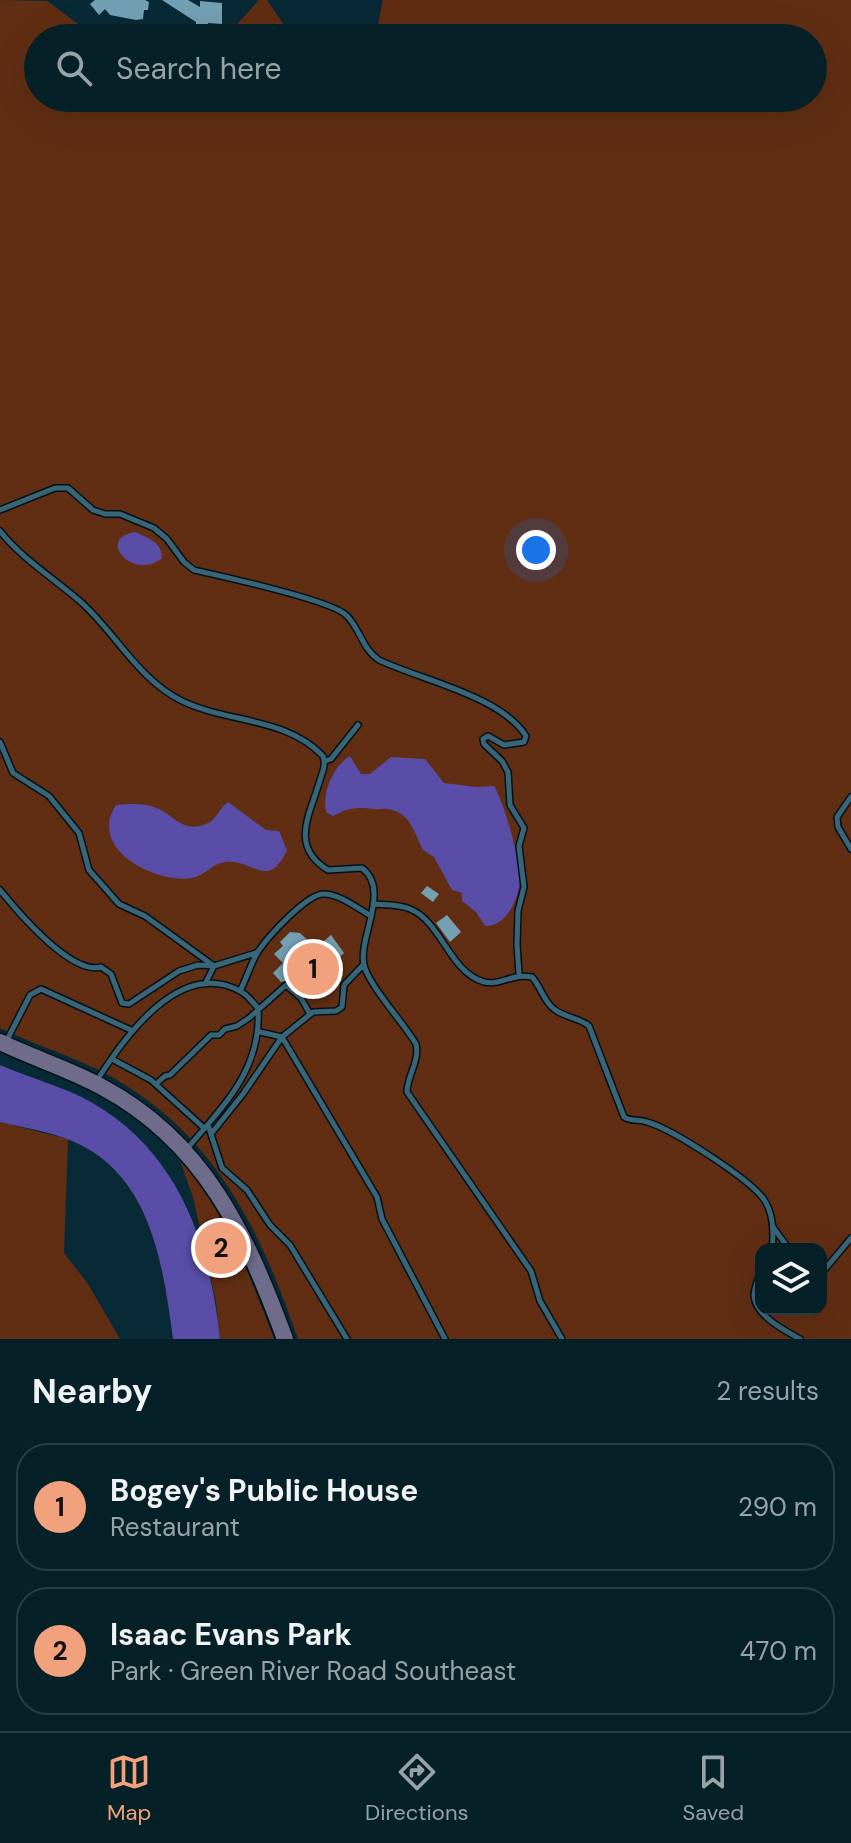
<!DOCTYPE html>
<html lang="en">
<head>
<meta charset="utf-8">
<style>
	:root { --surface:#062028; --page:#0f2830; --text:#f1f3f6; --muted:#98a3a8; --line:#273e45; --accent:#f1a17c }
	body { margin:0; font-family:"DM Sans",sans-serif; background:var(--page); color:var(--text) }
	.controls { position:absolute; right:24px; bottom:24px; display:grid; overflow:hidden; border-radius:16px; box-shadow:0 8px 32px #0002 }
	.controls button { width:72px; height:72px; display:grid; place-items:center; padding:0; border:0; border-bottom:2px solid var(--line); background:var(--surface); color:var(--text); font:40px sans-serif }
	.you { position:absolute; left:536px; top:550px; width:28px; height:28px; margin:-20px; border:6px solid #fff; border-radius:50%; background:#1a73e8; box-shadow:0 0 0 12px #1a73e833 }
	.badge { display:grid; place-items:center; width:52px; height:52px; border-radius:50%; background:var(--accent); color:#111; font-size:26px; font-weight:700 }
	.pin { position:absolute; translate:-50% -50%; border:4px solid #fff; box-shadow:0 2px 8px #0006 }
	.list { margin:0; padding:0; list-style:none }
	h2 { display:flex; justify-content:space-between; align-items:center; height:104px; margin:0; padding:0 32px; font-size:34px }
	h2 small { font-size:26px; font-weight:400; color:var(--muted) }
	.list li { display:grid; grid-template-columns:52px 1fr auto; gap:24px; align-items:center; box-sizing:border-box; height:128px; margin:0 16px 16px; padding:0 16px; border:2px solid var(--line); border-radius:32px }
	.list b { display:block; font-size:30px; white-space:nowrap }
	.list p { margin:0; font-size:26px; white-space:nowrap; color:var(--muted) }
	.list em { font-size:26px; font-style:normal; color:var(--muted) }
	.icon { flex:none; width:44px; height:44px; fill:none; stroke:currentColor; stroke-width:2; stroke-linecap:round; stroke-linejoin:round }
	.map { position:relative; flex:none; width:851px; height:1339px; overflow:hidden }
	.search { position:absolute; background:var(--surface); box-shadow:0 8px 32px #0002; left:24px; right:24px; top:24px; height:88px; display:flex; align-items:center; gap:20px; box-sizing:border-box; padding:0 28px; border-radius:44px; color:var(--muted); font-size:30px }
	.sheet { height:392px; background:var(--surface) }
	nav { display:flex; justify-content:space-around; align-items:center; box-sizing:border-box; height:112px; border-top:2px solid var(--line); background:var(--surface); font-size:22px; color:var(--muted) }
	nav a { display:grid; justify-items:center; gap:4px }
	nav .on { color:var(--accent) }
	.map>svg:first-child { display:block }
	.green { fill:#612e13; fill-rule:evenodd }
	.water { fill:#594da7 }
	.building { fill:#74a0b3 }
	.lines { fill:none; stroke-linecap:round; stroke-linejoin:round }
	.lane-casing { stroke:#00121a; stroke-width:8 }
	.secondary-casing { stroke:#00121a; stroke-width:19 }
	.lane { stroke:#3a6576; stroke-width:5 }
	.secondary { stroke:#6f6b8a; stroke-width:16 }
</style>
</head>
<body>
<div class="map">
<svg width="851" height="1339" viewBox="0 0 851 1339">
	<rect width="100%" height="100%" fill="#082a36"/>
	<path class="green" d="M0 0 47 1 97 38H38V98H813V38H375L383 0H851V1339H298C260 1230 217 1137 112 1077 76 1057 37 1046 0 1028ZM761 1249H821V1309H761Z
		M259 0H267L293 38H225Z
		M0 1122 68 1139 64 1253 88 1284 120 1339H0Z
		M179 1158C226 1214 248 1271 274 1339H220L216 1302 193 1197Z"/>
	<path class="water" d="M135 532C148 538 162 542 162 558 135 582 94 539 135 532Z
		M350 756 361 774H370L391 757 425 759 444 783 477 787 494 786C504 802 521 862 520 882 518 900 506 927 485 926L476 912 462 901V893L452 890 434 857 423 850C415 834 410 812 388 809 384 808 379 810 375 809 358 807 349 807 333 816L326 812C322 792 333 766 350 756Z
		M228 802 266 830 279 831 287 850C268 891 254 859 225 862 212 863 205 876 192 878 155 884 87 849 116 805 128 804 142 803 154 807 173 813 181 834 206 824 216 821 219 808 228 802Z
		M0 1065C30 1078 62 1086 91 1102 179 1152 210 1244 220 1339H173C163 1264 151 1174 72 1141 49 1131 24 1128 0 1122Z"/>
	<path class="building" d="M95 0H145L149 2 148 10H144L143 19 136 20 110 15 105 9 99 15 90 4Z
		M162 0H188L200 7V1L222 3V24L208 23V29L196 28V22Z
		M427 886 439 894 433 902 421 893Z
		M447 915 461 932 450 942 436 923Z
		M290 932 300 933 316 948 331 935 344 953 318 978V989L306 988 302 992 288 980 281 982 273 973 283 963 274 954 283 946 280 942Z"/>
	<g class="lines">
		<defs>
			<path id="lane" d="M0 510 55 488H68L93 510 105 514H120L154 528 167 539 184 562 194 570C221 576 330 600 346 615 360 628 362 649 379 660 421 680 501 696 526 736L524 742 504 745 488 736 483 739 484 744 502 761 508 772 510 805 524 828 519 846 524 887 518 911 517 945 519 974
				M0 531C23 560 55 579 82 603 117 635 138 679 182 701 228 723 286 717 323 756 326 764 323 771 320 780 310 815 289 846 328 870L362 868C391 890 358 937 364 965 369 986 404 1023 416 1044 420 1061 407 1076 407 1092L531 1271 540 1301 562 1339
				M0 742 13 773 49 796 79 833 89 870 119 904 145 916 214 966 205 984
				M325 761 331 759 358 725
				M851 797 837 817 838 827 851 849
				M0 890C18 912 71 975 101 967L111 974 122 1003 129 1004 179 971 198 965 214 966 256 953
				M373 904C383 905 399 904 410 909 442 922 449 972 484 982 501 986 511 973 532 977 541 987 544 1002 554 1009 565 1018 578 1017 589 1026L624 1117C632 1122 639 1119 647 1122 672 1129 752 1180 765 1201 774 1216 774 1233 772 1249
				M240 991C247 978 251 962 259 950 269 936 308 892 325 894 341 895 357 908 371 916
				M260 1032 282 1037 377 1197 382 1219 445 1339
				M7 1040 30 995 41 989 133 1031
				M112 1059 151 1080 204 1128
				M96 1082C123 1039 179 958 240 991 247 994 253 1003 258 1008 262 1070 223 1106 186 1150
				M156 1084 165 1076 170 1075 211 1035H219L225 1029 237 1026 249 1018 286 985 301 998 310 1014
				M208 1125 222 1168 247 1190 270 1225 290 1245 347 1339
				M211 1134 243 1094 282 1037 313 1012 336 1011 342 1007 344 985 364 964
				M773 1227 789 1249
				M761 1271C758 1279 754 1288 754 1296 756 1316 784 1330 800 1339
				M821 1274 851 1238"/>
			<path id="secondary" d="M0 1042C33 1058 69 1069 102 1087 205 1142 246 1234 285 1339"/>
		</defs>
		<use href="#lane" class="lane-casing"/>
		<use href="#secondary" class="secondary-casing"/>
		<use href="#lane" class="lane"/>
		<use href="#secondary" class="secondary"/>
	</g>
</svg>
<div class="controls">
<button><svg class="icon" aria-label="layers" viewBox="0 0 24 24"><path d="M12 4l9 5-9 5-9-5zM3 14l9 5 9-5"/></svg></button>
</div>
<div class="you"></div>
<div class="pin badge" style="left:313px;top:969px">1</div>
<div class="pin badge" style="left:221px;top:1248px">2</div>
<div class="search"><svg class="icon" aria-label="search" viewBox="0 0 24 24"><circle cx="10" cy="10" r="6"/><path d="M15 15l6 6"/></svg>Search here</div>
</div>
<section class="sheet">
<h2>Nearby<small>2 results</small></h2>
<ul class="list">
<li><span class="badge">1</span><div><b>Bogey's Public House</b><p>Restaurant</p></div><em>290 m</em></li>
<li><span class="badge">2</span><div><b>Isaac Evans Park</b><p>Park · Green River Road Southeast</p></div><em>470 m</em></li>
</ul>
</section>
<nav>
<a class="on"><svg class="icon" aria-label="map" viewBox="0 0 24 24"><path d="M3 6l6-2 6 2 6-2v14l-6 2-6-2-6 2zM9 4v14M15 6v14"/></svg>Map</a>
<a><svg class="icon" aria-label="directions" viewBox="0 0 24 24"><path d="M12 3l9 9-9 9-9-9zM9 14v-3h6M13 9l2 2-2 2"/></svg>Directions</a>
<a><svg class="icon" aria-label="saved" viewBox="0 0 24 24"><path d="M7 4h10v16l-5-4-5 4z"/></svg>Saved</a>
</nav>
</body>
</html>
